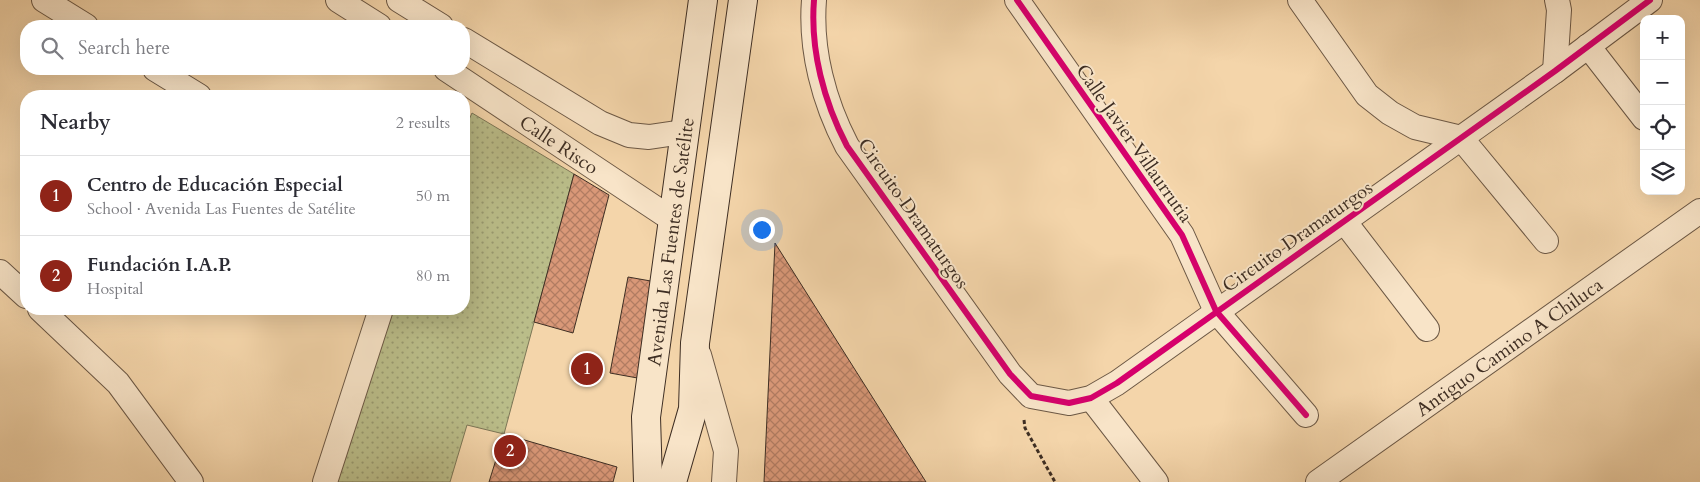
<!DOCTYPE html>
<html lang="en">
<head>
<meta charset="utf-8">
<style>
	:root { --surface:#fff; --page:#f7f7f7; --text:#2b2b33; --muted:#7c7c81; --line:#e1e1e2; --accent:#8f2418 }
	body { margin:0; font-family:Cardo,serif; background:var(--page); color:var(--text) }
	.controls { position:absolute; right:15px; top:15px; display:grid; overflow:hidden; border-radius:10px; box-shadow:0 5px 20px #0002 }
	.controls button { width:45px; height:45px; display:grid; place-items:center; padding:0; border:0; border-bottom:1px solid var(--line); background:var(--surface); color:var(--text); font:25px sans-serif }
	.you { position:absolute; left:761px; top:229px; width:18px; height:18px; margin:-12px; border:4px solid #fff; border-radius:50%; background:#1a73e8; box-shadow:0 0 0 8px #1a73e833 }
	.badge { display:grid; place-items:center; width:32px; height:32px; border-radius:50%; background:var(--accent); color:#fff; font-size:16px; font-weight:700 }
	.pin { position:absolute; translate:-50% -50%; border:2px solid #fff; box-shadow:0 1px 5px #0006 }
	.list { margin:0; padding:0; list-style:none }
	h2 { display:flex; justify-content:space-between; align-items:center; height:65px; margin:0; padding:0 20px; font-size:21px }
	h2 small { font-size:16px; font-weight:400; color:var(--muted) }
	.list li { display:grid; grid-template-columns:32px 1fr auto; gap:15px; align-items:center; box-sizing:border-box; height:80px; padding:0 20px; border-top:1px solid var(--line) }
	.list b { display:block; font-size:19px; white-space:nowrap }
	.list p { margin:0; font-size:16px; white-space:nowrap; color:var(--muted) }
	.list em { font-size:16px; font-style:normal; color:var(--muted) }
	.icon { flex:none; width:28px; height:28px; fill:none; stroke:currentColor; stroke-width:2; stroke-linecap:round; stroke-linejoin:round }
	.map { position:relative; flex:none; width:1700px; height:482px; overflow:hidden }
	.search { position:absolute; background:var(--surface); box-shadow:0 5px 20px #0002; left:20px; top:20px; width:450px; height:55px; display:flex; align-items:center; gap:12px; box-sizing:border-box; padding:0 18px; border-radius:20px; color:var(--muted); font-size:19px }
	.panel { position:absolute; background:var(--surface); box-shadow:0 5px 20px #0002; left:20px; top:90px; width:450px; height:225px; border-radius:20px }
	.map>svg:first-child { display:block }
	.park { fill:url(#park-dots); stroke:#7c7656 }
	.building { fill:url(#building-cross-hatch); stroke:#3e2e23 }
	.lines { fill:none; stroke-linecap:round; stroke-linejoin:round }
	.street-casing { stroke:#6c5845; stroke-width:26 }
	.secondary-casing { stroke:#3e2e23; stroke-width:30 }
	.path { stroke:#3e2e23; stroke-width:3; stroke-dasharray:4 2.5; stroke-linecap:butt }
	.street { stroke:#f8e4c8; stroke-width:24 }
	.secondary { stroke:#f8e4c8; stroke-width:28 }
	.cycleway-casing { stroke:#f8e4c8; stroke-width:9 }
	.cycleway { stroke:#d6006c; stroke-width:6 }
	.labels { text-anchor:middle; stroke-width:4; stroke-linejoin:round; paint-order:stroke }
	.street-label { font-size:19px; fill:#3e2e23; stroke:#f8e4c8 }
</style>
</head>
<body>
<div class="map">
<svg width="1700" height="482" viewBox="0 0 1700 482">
	<defs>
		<pattern id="park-dots" width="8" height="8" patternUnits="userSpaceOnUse" patternTransform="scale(1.25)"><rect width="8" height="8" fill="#babd89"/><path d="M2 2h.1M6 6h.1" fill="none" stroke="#999a70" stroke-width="1.8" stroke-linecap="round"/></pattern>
		<pattern id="building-cross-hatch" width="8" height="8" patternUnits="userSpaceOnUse" patternTransform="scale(1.25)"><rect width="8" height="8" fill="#d99878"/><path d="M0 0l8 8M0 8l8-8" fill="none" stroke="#b17c62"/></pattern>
	</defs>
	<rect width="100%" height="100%" fill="#f4d5aa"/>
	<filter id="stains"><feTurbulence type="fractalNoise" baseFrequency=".004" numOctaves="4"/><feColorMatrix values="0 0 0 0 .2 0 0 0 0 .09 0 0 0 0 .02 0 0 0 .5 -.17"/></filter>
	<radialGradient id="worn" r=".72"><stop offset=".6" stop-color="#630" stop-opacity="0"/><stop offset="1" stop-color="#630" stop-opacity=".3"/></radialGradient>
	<path class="park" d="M472 113 574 174 504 434 467 425 450 482H325L381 309H464V131Z"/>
	<path class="building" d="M574 174 609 195 573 333 534 322Z
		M775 243 926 482H764Z
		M628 277 662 283 643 379 610 373Z
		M504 434 617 467 613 482H489Z"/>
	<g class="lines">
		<defs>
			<g id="street">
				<path d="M44 0 86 26"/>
				<path d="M338 0 379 26"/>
				<path d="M399 0 441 26"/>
				<path d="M814 0C810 50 824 102 847 146L1010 374 1031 396 1069 403 1091 398 1117 383 1555 71 1650 0"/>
				<path d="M1017 0 1182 235 1216 311 1306 415"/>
				<path d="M1300 0 1367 95 1390 113 1415 127 1461 138 1546 241"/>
				<path d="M464 40 600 123 629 135 649 137 683 132"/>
				<path d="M1588 46 1644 118"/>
				<path d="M155 69 199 96"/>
				<path id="s1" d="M446 69 673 220"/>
				<path d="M1555 71 1559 10 1557 0"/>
				<path d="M1344 221 1427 329"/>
				<path d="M0 272 26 296"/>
				<path d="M40 309 118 383 191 482"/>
				<path d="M699 355 726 451 724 482"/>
				<path d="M1091 398 1156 482"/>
				<path d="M325 482 381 309"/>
				<path id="s2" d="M1318 482 1700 211"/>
			</g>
			<g id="secondary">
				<path id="s3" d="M648 482 646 417 703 0"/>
				<path d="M672 482 693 409 695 343 743 0"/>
			</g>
		</defs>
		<use href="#street" class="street-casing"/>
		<use href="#secondary" class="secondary-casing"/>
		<path class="path" d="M1024 420 1025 428 1055 482"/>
		<use href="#street" class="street"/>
		<use href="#secondary" class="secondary"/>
		<defs>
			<path id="cycleway" d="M814 0C810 50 824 102 847 146L1010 374 1031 396 1069 403 1091 398 1117 383 1555 71 1650 0
				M1017 0 1182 235 1216 311 1306 415"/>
		</defs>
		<use href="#cycleway" class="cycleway-casing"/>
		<use href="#cycleway" class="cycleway"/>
	</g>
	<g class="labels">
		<g class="street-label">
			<text transform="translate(1135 143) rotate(55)" y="7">Calle Javier Villaurrutia</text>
			<text dy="7" stroke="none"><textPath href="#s1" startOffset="136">Calle Risco</textPath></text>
			<text transform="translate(914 213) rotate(55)" y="7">Circuito Dramaturgos</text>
			<text transform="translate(1297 236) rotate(-35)" y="7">Circuito Dramaturgos</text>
			<text dy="7" stroke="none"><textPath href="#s3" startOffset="242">Avenida Las Fuentes de Satélite</textPath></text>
			<text dy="7" stroke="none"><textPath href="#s2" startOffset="234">Antiguo Camino A Chiluca</textPath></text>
		</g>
	</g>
	<rect width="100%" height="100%" filter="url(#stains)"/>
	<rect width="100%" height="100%" fill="url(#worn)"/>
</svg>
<div class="controls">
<button>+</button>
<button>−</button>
<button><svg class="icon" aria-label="locate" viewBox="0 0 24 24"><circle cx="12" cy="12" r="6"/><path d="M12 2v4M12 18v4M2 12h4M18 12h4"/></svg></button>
<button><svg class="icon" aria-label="layers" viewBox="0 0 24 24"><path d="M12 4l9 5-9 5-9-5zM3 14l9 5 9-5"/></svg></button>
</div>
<div class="you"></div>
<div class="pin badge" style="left:587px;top:369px">1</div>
<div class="pin badge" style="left:510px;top:451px">2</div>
<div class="search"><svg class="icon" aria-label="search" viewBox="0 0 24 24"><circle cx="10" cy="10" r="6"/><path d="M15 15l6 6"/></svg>Search here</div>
<section class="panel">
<h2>Nearby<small>2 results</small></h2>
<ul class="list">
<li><span class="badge">1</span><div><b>Centro de Educación Especial</b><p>School · Avenida Las Fuentes de Satélite</p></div><em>50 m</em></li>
<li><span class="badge">2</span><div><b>Fundación I.A.P.</b><p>Hospital</p></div><em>80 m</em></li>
</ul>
</section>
</div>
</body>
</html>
